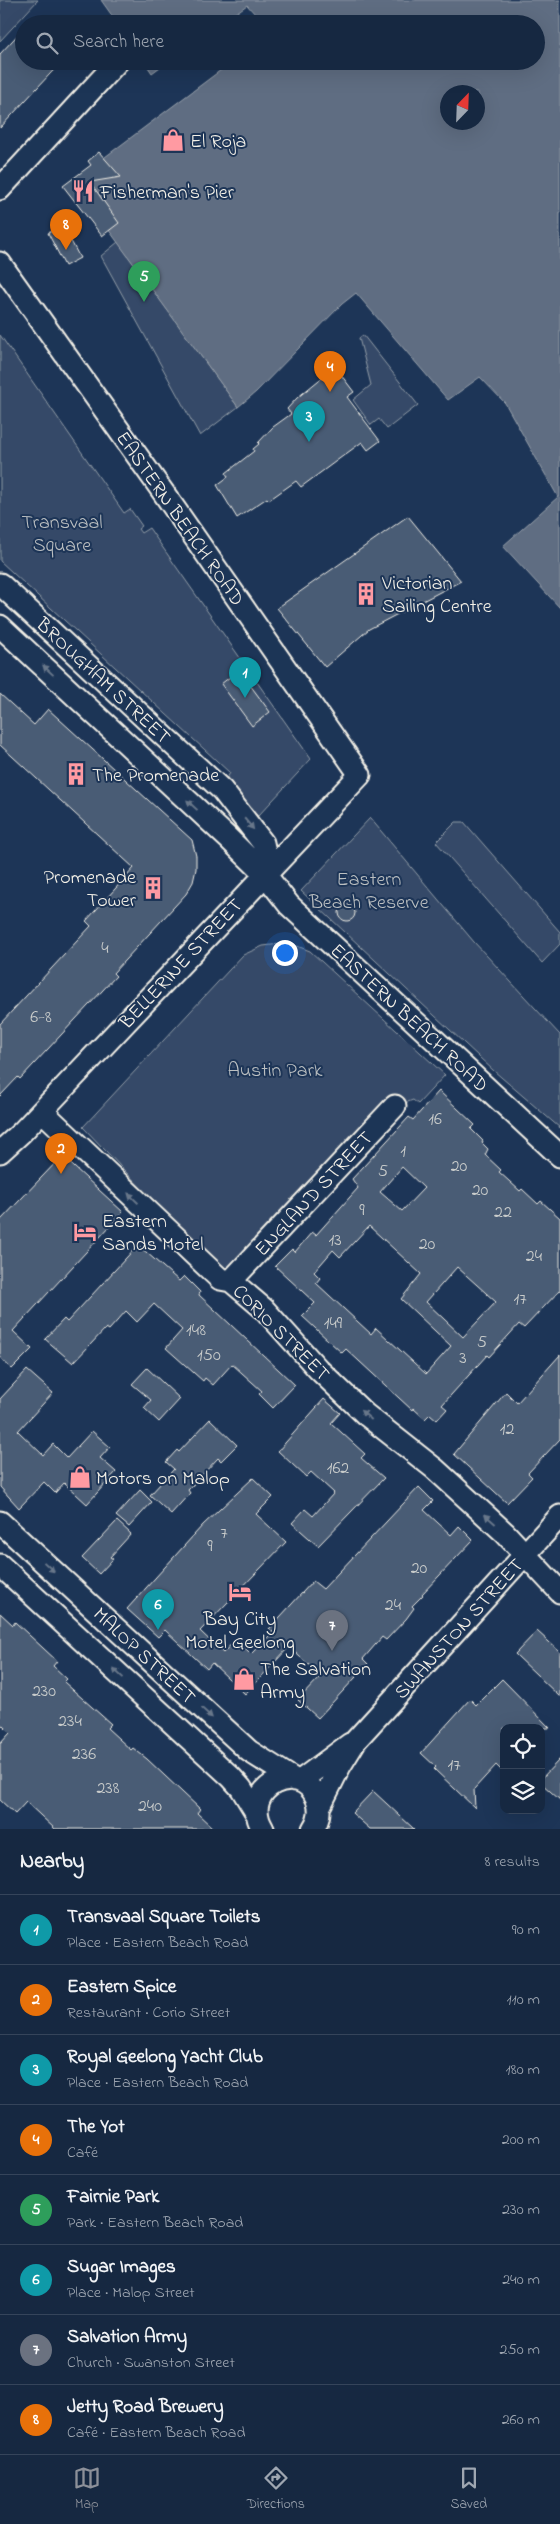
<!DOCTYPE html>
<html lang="en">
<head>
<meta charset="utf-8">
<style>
	:root { --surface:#162841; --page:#23344c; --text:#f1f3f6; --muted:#9ea6b1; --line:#35445a; --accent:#8c9099 }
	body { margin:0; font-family:"Indie Flower",sans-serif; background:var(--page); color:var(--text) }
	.controls { position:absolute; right:15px; bottom:15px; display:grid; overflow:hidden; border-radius:10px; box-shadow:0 5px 20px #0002 }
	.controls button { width:45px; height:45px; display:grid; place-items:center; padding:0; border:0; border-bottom:1px solid var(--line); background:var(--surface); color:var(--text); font:25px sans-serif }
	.compass { position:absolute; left:440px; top:85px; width:45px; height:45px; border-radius:50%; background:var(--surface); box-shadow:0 5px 20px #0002; rotate:23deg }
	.you { position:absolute; left:284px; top:952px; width:18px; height:18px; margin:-12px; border:4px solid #fff; border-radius:50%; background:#1a73e8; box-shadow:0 0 0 8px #1a73e833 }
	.badge { display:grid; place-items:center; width:32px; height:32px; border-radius:50%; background:var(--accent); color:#fff; font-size:16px; font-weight:700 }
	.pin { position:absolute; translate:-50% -41px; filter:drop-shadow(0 1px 2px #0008) }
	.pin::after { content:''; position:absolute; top:26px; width:18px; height:15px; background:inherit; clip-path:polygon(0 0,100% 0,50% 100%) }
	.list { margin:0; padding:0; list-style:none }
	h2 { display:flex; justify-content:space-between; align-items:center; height:65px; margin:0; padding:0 20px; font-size:21px }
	h2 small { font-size:16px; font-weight:400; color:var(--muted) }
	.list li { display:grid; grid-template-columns:32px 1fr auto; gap:15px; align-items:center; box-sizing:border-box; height:70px; padding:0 20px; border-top:1px solid var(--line) }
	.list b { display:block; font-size:19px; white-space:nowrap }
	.list p { margin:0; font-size:16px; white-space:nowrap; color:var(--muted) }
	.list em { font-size:16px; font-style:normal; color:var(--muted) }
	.icon { flex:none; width:28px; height:28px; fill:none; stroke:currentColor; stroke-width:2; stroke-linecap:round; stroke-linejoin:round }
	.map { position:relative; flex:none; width:560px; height:1829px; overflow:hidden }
	.search { position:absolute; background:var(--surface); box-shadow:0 5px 20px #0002; left:15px; right:15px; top:15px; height:55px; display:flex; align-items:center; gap:12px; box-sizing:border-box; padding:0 18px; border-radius:28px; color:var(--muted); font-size:19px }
	.sheet { height:625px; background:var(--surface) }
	nav { display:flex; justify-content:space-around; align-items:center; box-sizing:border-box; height:70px; border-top:1px solid var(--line); background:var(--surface); font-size:14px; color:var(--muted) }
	nav a { display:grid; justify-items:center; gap:2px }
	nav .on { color:var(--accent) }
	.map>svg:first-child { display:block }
	.green { fill:#354a67; stroke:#949ea8 }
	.water { fill:#5e6d82; stroke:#9aa2ab; fill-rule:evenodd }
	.building { fill:#485b74; stroke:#f4f1e8; fill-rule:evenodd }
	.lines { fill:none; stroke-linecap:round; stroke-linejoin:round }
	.minor-casing { stroke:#f4f1e8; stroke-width:25 }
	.minor { stroke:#1d3557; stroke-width:21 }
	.oneway { fill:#68778a }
	.labels { text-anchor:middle; stroke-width:4; stroke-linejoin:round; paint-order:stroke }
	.number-label { font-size:18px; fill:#c9cccb }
	.poi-label { font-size:20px; fill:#f4f1e8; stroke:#1d3557; text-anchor:start }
	.street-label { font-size:20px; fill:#f4f1e8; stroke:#1d3557 }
	.park-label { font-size:20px; fill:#bbbfc1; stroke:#1d3557 }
</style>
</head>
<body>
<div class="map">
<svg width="560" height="1829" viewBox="0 0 560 1829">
	<rect width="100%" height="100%" fill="#1d3557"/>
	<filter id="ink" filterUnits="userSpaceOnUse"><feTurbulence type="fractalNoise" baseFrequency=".02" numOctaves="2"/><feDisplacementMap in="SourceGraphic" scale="10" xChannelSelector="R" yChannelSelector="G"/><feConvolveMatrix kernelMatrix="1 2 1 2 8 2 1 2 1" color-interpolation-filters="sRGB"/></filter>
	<g filter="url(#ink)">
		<path class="green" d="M0 0H38L0 41Z
			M118 242 238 407 200 436 101 256Z
			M0 335 124 513 130 509 142 526 138 529 141 533 149 528 311 759 258 816 223 784 230 773 0 561Z
			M363 335 418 405 387 429 379 419 371 425 353 400 371 385 359 338Z
			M370 818 474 942 560 1035V1128L494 1071 301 891Z
			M456 822H464L560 932V944L542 963 436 842Z
			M289 943 310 951 445 1075 418 1104 413 1100 405 1103 388 1099 385 1100 228 1267 224 1268 144 1191 83 1127 243 955 263 946Z"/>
		<path class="water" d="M101 0H560V608L503 546 558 497 505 403 480 377 448 400 356 293 342 304 256 392 238 407 73 181 233 61H536V24H264L247 5 220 24H118ZM448 92H478V122H448Z
			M144 61H168L152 73Z"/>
		<path class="building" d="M24 28V61H62L0 128V54Z
			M99 152 121 177 90 182 119 223 102 236 63 186 91 165 88 161Z
			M63 226 80 258 65 266 48 233Z
			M335 367 354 392 347 397 380 441 368 450 362 442 301 487 296 481 269 500 267 498 237 518 217 485 228 477 226 473 254 451 253 449 259 444 258 443 273 427 291 414 287 409 297 398Z
			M408 516 461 581 369 629 325 667 277 608Z
			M239 670 270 712 252 726 221 684Z
			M0 694 34 725 48 709 192 840 196 856V869L193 882 186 894 113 973 116 976 20 1079 18 1077 0 1096V1024L91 926 86 921 134 868 0 745Z
			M339 913a8 8 0 1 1 16 0a8 8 0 1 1-16 0Z
			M439 1091 475 1125 471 1129 483 1141 482 1143 488 1149 485 1155 501 1170 499 1172 520 1191 522 1189 538 1204 541 1201 560 1218V1290L524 1328 519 1324 489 1357 487 1355 442 1405 447 1409 437 1420 430 1414 425 1419 413 1408 412 1410 346 1349 342 1353 302 1316 315 1303 275 1266 292 1249 295 1252 312 1232 316 1235 358 1188 352 1179 409 1117 413 1120ZM402 1167 424 1188 402 1211 380 1192ZM369 1226 421 1274 401 1299 451 1346 426 1374 376 1328 371 1334 316 1283 320 1278 314 1272 333 1250 340 1257ZM457 1267 496 1302 463 1337 426 1302Z
			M62 1156 123 1212 13 1331 32 1349 12 1369 0 1358V1221Z
			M138 1245 179 1281 184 1276 200 1292 199 1295 295 1385 273 1408 259 1394 262 1391 232 1364 213 1385 205 1378 203 1381 166 1348 182 1330 154 1304 137 1322 126 1311 109 1330 106 1328 73 1363 45 1339 64 1319 67 1322Z
			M560 1355V1439L528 1473 532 1477 507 1503 454 1454 506 1392 517 1403Z
			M147 1368 180 1399 159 1422 144 1408 151 1400 132 1384Z
			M27 1370 53 1393 18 1431 43 1455 53 1444 67 1458 92 1431 110 1447 100 1458 116 1472 87 1504 64 1483 55 1493 44 1482 19 1508 0 1487V1399Z
			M324 1399 340 1413 331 1423 365 1454 361 1458 384 1478 318 1546 292 1523 305 1509 313 1516 334 1493 311 1472 306 1477 278 1451Z
			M210 1419 237 1445 221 1461 218 1458 188 1490 190 1493 171 1514 150 1495 174 1469 166 1462 177 1450 179 1452Z
			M253 1478 273 1497 256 1514 286 1542 200 1631 223 1653 236 1639 251 1654 273 1632 269 1629 313 1581 323 1589 419 1487 433 1501 424 1510 451 1535 459 1526 473 1540 422 1594 423 1595 412 1606 414 1608 406 1619 386 1640 382 1637 363 1659 368 1664 318 1718 298 1700 321 1676 289 1647 245 1694 212 1663 207 1669 165 1630 158 1637 127 1609 203 1525Z
			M140 1490 152 1502 129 1527 116 1516Z
			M117 1521 131 1534 110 1557 113 1559 99 1574 82 1558Z
			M0 1613 13 1625 15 1622 57 1661 53 1666 67 1679 64 1682 111 1724 107 1728 131 1750 133 1748 147 1759 200 1809 197 1813 214 1829H55L26 1802 15 1814 0 1800V1744L10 1733 0 1723Z
			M537 1631 560 1652V1697L515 1654Z
			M502 1679 550 1728H504V1773L496 1765 474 1789 475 1808 434 1769 436 1767 421 1753 470 1699 476 1705Z
			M560 1759V1800L541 1783V1779Z
			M373 1791 414 1829H370L352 1813Z"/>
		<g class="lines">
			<defs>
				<path id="minor" d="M0 189 118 61
					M0 263 163 492 360 775 22 1132 0 1152
					M0 584 222 790 263 843 266 856 264 873
					M0 626 228 838 264 873 289 905 560 1156
					M42 1111 220 1279 231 1281 264 1309 318 1369 365 1414 435 1469 505 1533 560 1592
					M231 1281 395 1106
					M0 1522 249 1751 295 1780
					M0 1565 231 1777 241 1788 257 1814
					M300 1781 350 1744
					M319 1808 340 1766 356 1740 560 1516
					M263 1829C238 1789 300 1757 317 1799 321 1809 319 1820 313 1829"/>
			</defs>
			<use href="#minor" class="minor-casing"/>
			<use href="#minor" class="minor"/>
		</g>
		<defs><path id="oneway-solid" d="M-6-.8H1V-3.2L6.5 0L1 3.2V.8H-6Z" transform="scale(1.25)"/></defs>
		<g class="oneway">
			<use href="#oneway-solid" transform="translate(48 670) rotate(-137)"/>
			<use href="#oneway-solid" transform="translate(192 805) rotate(-137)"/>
			<use href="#oneway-solid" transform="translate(249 824) rotate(50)"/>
			<use href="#oneway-solid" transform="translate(133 1198) rotate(-136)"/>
			<use href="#oneway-solid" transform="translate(366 1415) rotate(-139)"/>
			<use href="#oneway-solid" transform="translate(490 1519) rotate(-138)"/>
			<use href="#oneway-solid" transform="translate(49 1567) rotate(43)"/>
			<use href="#oneway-solid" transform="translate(118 1673) rotate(-137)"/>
			<use href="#oneway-solid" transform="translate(207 1713) rotate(43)"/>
		</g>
	</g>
	<defs>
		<symbol id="shop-bare" viewBox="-9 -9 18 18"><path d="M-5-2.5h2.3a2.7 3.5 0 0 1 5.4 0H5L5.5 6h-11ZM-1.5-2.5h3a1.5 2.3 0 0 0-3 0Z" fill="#ff9aa2" stroke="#1d3557" stroke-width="2.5" paint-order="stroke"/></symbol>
		<symbol id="restaurant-bare" viewBox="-9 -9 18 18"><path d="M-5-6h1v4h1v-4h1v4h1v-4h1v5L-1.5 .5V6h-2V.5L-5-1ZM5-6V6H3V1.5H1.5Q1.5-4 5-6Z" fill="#ff9aa2" stroke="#1d3557" stroke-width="2.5" paint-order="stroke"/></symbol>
		<symbol id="building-bare" viewBox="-9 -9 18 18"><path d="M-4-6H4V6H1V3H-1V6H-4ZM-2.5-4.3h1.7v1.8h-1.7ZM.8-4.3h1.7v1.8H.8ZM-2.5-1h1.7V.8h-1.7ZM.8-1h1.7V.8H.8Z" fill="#ff9aa2" stroke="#1d3557" stroke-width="2.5" paint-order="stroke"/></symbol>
		<symbol id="hotel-bare" viewBox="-9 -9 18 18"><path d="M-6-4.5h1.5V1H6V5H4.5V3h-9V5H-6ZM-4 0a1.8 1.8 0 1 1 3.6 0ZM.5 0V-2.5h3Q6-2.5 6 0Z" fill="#ff9aa2" stroke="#1d3557" stroke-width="2.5" paint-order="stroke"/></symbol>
	</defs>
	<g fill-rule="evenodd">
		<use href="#shop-bare" x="157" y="124" width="32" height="32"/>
		<use href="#restaurant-bare" x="67" y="175" width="32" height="32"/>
		<use href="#building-bare" x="350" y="578" width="32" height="32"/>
		<use href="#building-bare" x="60" y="758" width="32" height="32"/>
		<use href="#building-bare" x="137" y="872" width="32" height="32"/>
		<use href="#hotel-bare" x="69" y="1216" width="32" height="32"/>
		<use href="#shop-bare" x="64" y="1461" width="32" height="32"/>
		<use href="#hotel-bare" x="224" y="1576" width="32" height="32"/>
		<use href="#shop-bare" x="228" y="1663" width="32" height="32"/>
	</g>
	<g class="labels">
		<g class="number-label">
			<text x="105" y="953">4</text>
			<text x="41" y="1022">6-8</text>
			<text x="435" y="1124">16</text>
			<text x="403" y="1156">1</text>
			<text x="459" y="1171">20</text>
			<text x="383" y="1176">5</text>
			<text x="480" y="1195">20</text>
			<text x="362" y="1215">9</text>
			<text x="503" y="1217">22</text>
			<text x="335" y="1245">13</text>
			<text x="427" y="1249">20</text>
			<text x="534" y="1261">24</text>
			<text x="520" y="1304">17</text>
			<text x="333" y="1328">149</text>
			<text x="196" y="1335">148</text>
			<text x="482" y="1347">5</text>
			<text x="209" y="1360">150</text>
			<text x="463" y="1363">3</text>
			<text x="507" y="1434">12</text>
			<text x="338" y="1473">162</text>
			<text x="224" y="1538">7</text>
			<text x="210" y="1551">9</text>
			<text x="419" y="1573">20</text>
			<text x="393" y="1610">24</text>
			<text x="44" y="1696">230</text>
			<text x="70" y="1726">234</text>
			<text x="84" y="1759">236</text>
			<text x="454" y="1770">17</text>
			<text x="108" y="1793">238</text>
			<text x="150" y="1811">240</text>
		</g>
		<g class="poi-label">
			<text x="190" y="147">El Roja</text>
			<text x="100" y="198">Fisherman's Pier</text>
			<text x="382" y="589">Victorian<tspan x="382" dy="23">Sailing Centre</tspan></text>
			<text x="92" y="781">The Promenade</text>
			<text x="136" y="883" text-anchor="end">Promenade<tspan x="136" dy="23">Tower</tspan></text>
			<text x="102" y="1227">Eastern<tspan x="102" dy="23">Sands Motel</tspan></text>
			<text x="96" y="1484">Motors on Malop</text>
			<text x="240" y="1625" text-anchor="middle">Bay City<tspan x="240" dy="23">Motel Geelong</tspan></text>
			<text x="260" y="1675">The Salvation<tspan x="260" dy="23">Army</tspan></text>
		</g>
		<g class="street-label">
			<text transform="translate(181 518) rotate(55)" y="7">EASTERN BEACH ROAD</text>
			<text transform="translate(104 680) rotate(43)" y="7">BROUGHAM STREET</text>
			<text transform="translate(180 963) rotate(-47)" y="7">BELLERINE STREET</text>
			<text transform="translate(410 1017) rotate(43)" y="7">EASTERN BEACH ROAD</text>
			<text transform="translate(313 1193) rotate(-47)" y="7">ENGLAND STREET</text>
			<text transform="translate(282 1332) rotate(45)" y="7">CORIO STREET</text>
			<text transform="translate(458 1628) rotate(-48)" y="7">SWANSTON STREET</text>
			<text transform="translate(145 1655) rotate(43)" y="7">MALOP STREET</text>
		</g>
		<g class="park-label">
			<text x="62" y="528">Transvaal<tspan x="62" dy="23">Square</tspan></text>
			<text x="369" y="885">Eastern<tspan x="369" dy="23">Beach Reserve</tspan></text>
			<text x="275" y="1076">Austin Park</text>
		</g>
	</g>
</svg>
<div class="controls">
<button><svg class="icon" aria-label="locate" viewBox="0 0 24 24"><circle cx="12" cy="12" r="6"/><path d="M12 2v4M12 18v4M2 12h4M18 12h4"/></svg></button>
<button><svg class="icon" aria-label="layers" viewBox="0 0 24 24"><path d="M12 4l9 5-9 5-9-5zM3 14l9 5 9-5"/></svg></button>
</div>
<svg class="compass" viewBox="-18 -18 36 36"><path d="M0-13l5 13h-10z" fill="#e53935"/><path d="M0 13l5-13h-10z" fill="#9ea6b1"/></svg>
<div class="you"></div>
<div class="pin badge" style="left:245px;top:698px;background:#0f9aa8">1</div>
<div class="pin badge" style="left:61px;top:1174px;background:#e8710a">2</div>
<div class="pin badge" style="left:309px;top:442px;background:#0f9aa8">3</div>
<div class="pin badge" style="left:330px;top:392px;background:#e8710a">4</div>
<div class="pin badge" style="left:144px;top:302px;background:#2e9e5b">5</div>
<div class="pin badge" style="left:158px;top:1630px;background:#0f9aa8">6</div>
<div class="pin badge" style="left:332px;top:1651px;background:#6b7280">7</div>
<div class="pin badge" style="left:66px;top:250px;background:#e8710a">8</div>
<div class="search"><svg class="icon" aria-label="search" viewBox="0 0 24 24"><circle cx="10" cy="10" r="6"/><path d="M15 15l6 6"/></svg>Search here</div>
</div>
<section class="sheet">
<h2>Nearby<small>8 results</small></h2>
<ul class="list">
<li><span class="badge" style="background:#0f9aa8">1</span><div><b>Transvaal Square Toilets</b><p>Place · Eastern Beach Road</p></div><em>90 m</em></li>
<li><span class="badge" style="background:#e8710a">2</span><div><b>Eastern Spice</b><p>Restaurant · Corio Street</p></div><em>110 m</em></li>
<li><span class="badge" style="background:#0f9aa8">3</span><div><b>Royal Geelong Yacht Club</b><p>Place · Eastern Beach Road</p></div><em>180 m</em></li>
<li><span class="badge" style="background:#e8710a">4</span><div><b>The Yot</b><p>Café</p></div><em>200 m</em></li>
<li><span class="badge" style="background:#2e9e5b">5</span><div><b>Fairnie Park</b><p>Park · Eastern Beach Road</p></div><em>230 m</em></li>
<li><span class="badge" style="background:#0f9aa8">6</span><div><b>Sugar Images</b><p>Place · Malop Street</p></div><em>240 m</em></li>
<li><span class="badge" style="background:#6b7280">7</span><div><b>Salvation Army</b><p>Church · Swanston Street</p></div><em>250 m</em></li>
<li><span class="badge" style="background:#e8710a">8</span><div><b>Jetty Road Brewery</b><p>Café · Eastern Beach Road</p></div><em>260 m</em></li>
</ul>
</section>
<nav>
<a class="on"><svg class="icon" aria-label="map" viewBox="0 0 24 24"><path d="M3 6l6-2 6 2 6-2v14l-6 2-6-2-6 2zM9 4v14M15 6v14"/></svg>Map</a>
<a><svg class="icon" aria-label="directions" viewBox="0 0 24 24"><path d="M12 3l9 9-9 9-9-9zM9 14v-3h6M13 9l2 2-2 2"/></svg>Directions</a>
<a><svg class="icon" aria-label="saved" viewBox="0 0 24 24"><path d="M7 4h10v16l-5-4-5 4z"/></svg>Saved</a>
</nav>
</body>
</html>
